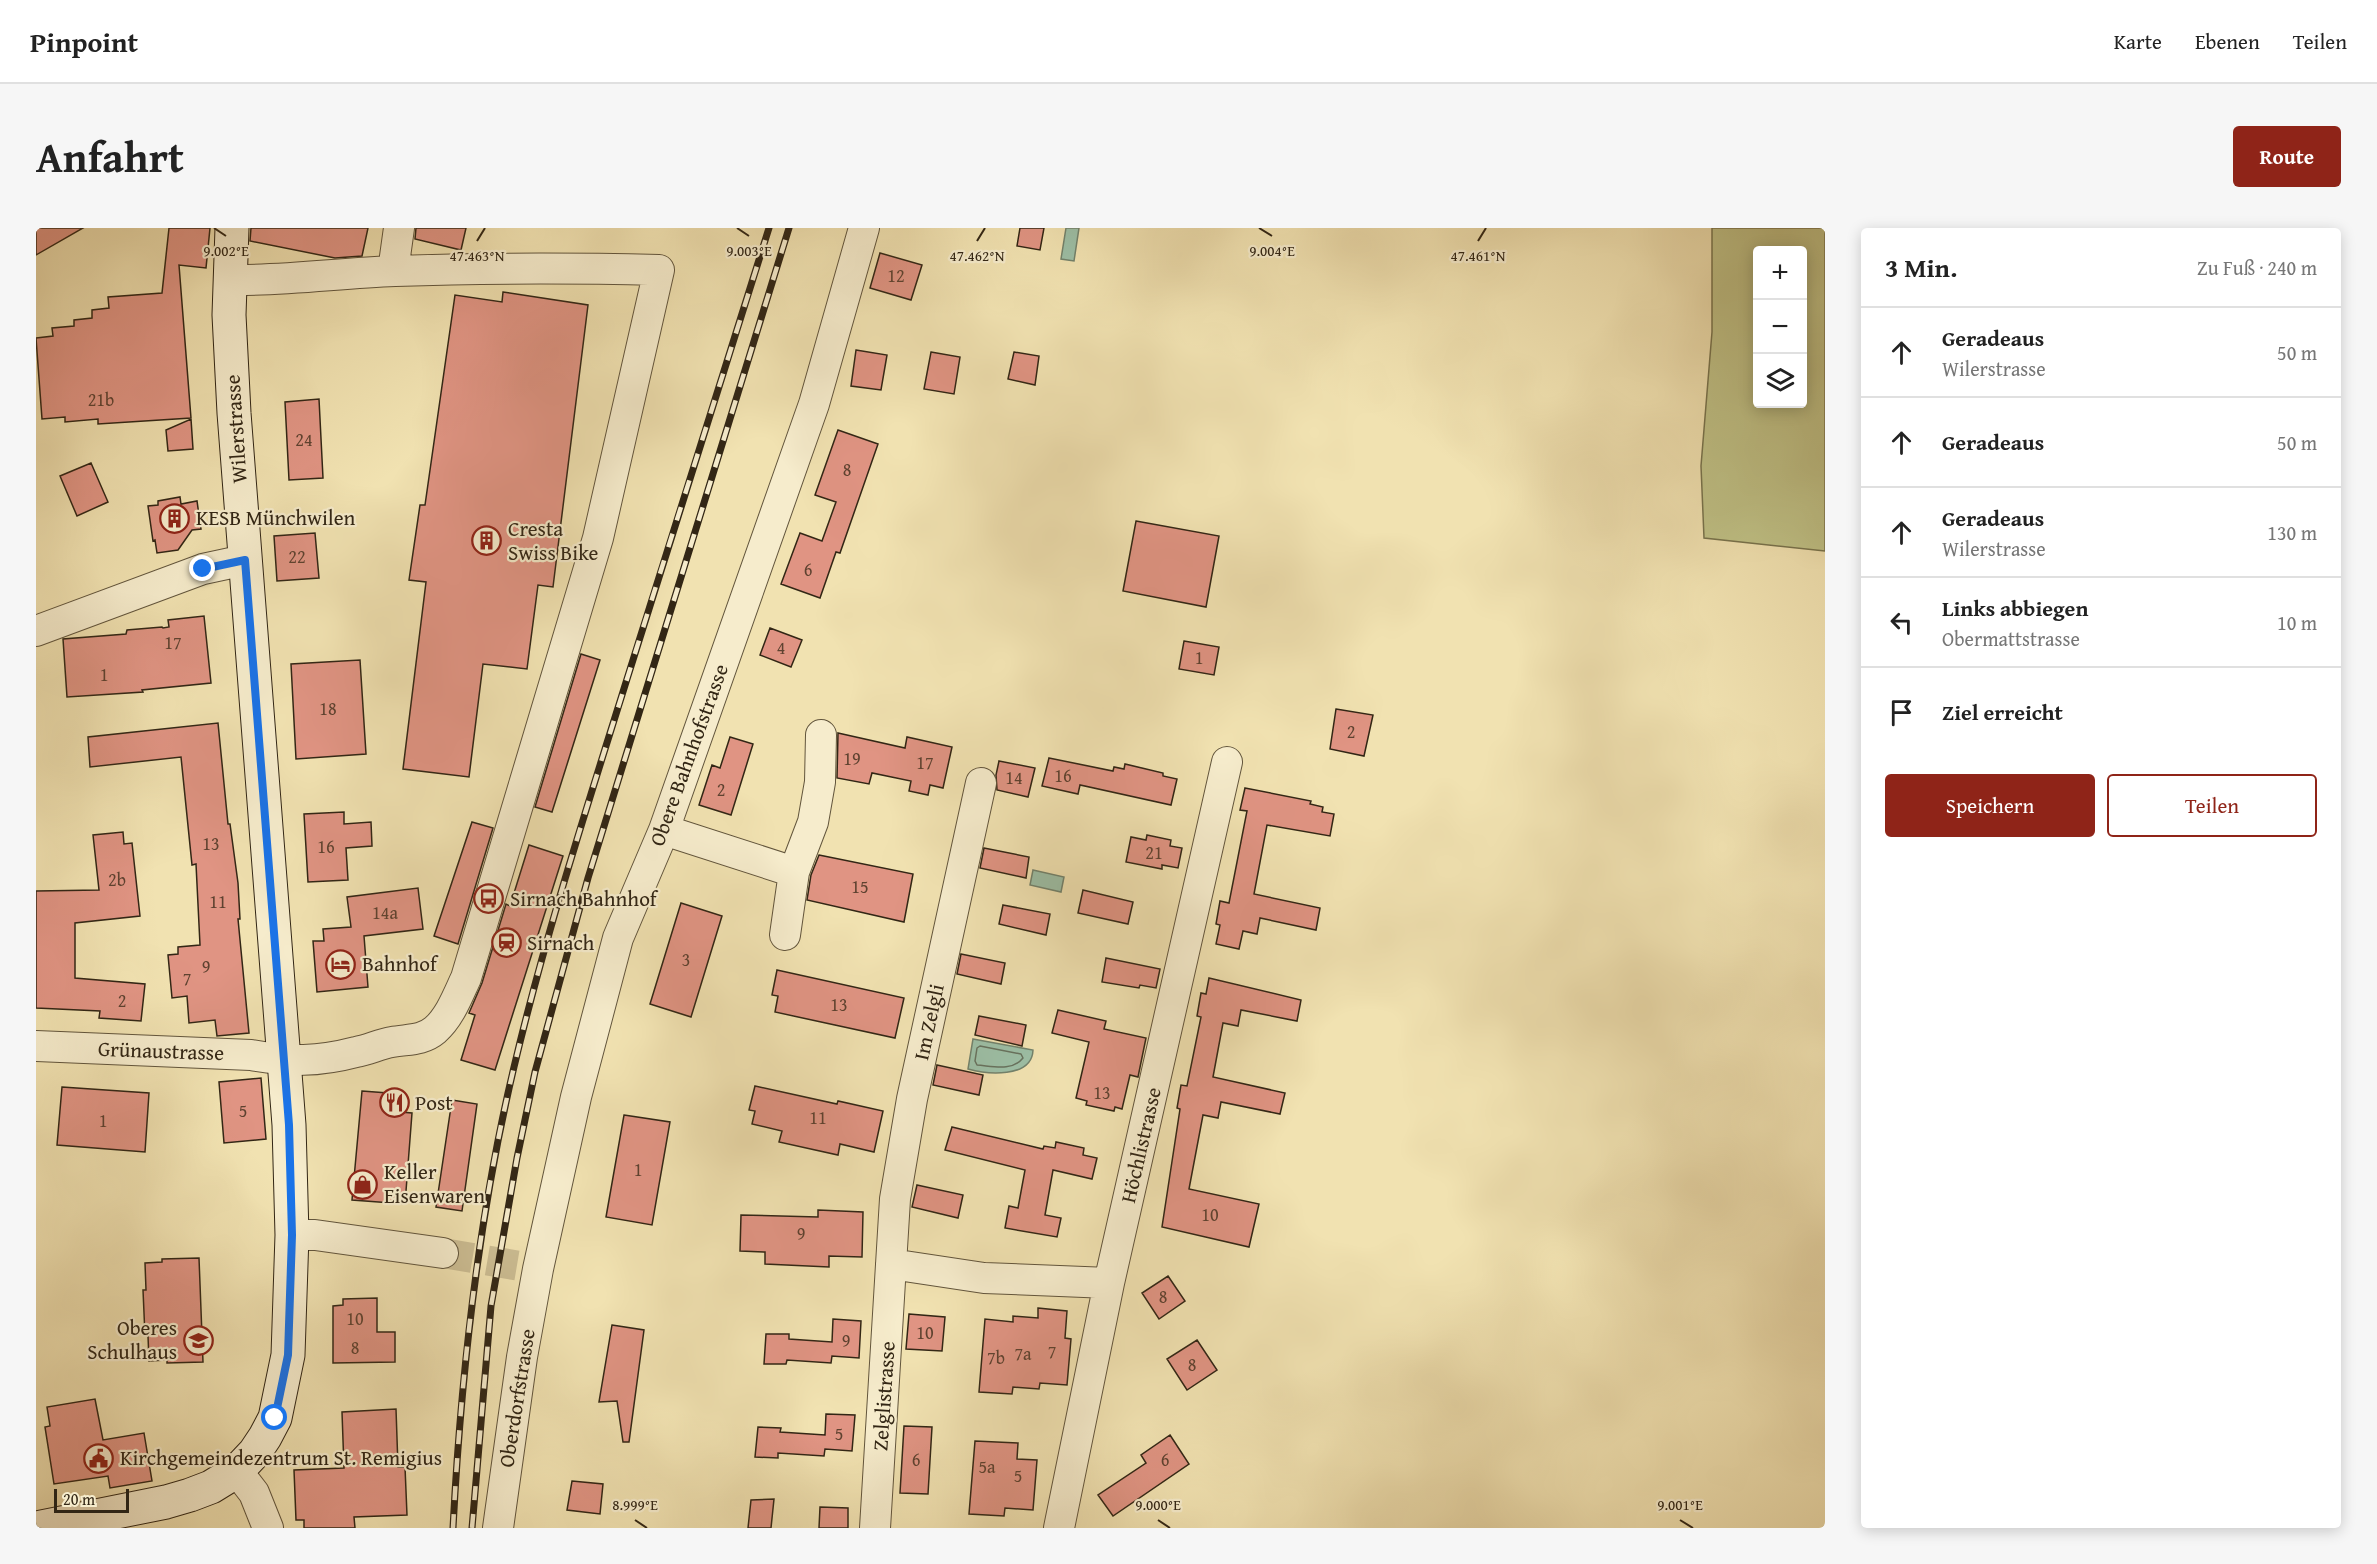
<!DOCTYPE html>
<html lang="de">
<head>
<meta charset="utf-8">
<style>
	:root { --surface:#fff; --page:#f6f6f6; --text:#222; --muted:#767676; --line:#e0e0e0; --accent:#8f2418 }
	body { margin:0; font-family:"Gentium Book Plus",serif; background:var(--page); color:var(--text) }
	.controls { position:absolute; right:18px; top:18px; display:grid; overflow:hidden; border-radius:6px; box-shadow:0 3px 15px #0003 }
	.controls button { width:54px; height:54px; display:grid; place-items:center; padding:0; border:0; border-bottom:2px solid var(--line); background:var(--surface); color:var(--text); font:30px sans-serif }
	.scale { position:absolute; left:18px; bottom:15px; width:75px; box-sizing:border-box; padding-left:6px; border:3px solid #322615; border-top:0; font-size:16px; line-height:21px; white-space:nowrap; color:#322615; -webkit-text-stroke:4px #f6eccc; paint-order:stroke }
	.stop { position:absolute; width:18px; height:18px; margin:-14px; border:4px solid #1a73e8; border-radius:50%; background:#fff }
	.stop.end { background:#1a73e8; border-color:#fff; box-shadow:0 2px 6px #0008 }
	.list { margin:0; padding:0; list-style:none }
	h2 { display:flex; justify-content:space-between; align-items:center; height:78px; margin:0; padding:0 24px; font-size:26px }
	h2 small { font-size:20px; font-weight:400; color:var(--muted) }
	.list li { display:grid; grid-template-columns:39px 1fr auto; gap:18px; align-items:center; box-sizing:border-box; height:90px; padding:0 24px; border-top:2px solid var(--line) }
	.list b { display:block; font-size:22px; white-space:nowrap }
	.list p { margin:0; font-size:20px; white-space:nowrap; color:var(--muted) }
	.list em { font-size:20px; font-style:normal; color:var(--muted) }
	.actions { display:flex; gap:12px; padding:18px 24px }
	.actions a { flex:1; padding:14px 0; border:2px solid var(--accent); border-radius:6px; text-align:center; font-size:21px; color:var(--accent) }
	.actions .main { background:var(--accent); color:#fff }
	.icon { flex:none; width:33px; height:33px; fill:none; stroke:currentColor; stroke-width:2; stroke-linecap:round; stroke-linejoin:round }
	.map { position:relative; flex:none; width:1789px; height:1300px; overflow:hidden; border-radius:6px }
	header { display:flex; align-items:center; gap:36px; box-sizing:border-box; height:84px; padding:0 30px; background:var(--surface); border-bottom:2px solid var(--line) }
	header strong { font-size:28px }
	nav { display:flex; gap:33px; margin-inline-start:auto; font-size:21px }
	.intro { display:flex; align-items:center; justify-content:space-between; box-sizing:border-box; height:144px; padding:0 36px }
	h1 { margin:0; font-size:42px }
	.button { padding:15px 27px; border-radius:6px; background:var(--accent); color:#fff; font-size:21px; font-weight:700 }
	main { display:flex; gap:36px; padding:0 36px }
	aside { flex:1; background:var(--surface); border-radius:6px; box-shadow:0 3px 15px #0003 }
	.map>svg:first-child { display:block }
	.green { fill:#c0c287; stroke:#79744e; stroke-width:1.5; fill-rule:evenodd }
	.water { fill:#9cbfa6; stroke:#72826c; stroke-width:1.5 }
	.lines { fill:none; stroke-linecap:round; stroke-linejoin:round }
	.shore { stroke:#67725e; stroke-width:1.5 }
	.building { fill:#e09483; stroke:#322615; stroke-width:1.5 }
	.minor-tunnel { stroke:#cbbc92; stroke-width:30; stroke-dasharray:30 15; stroke-linecap:butt }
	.minor-casing { stroke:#62553c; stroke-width:32 }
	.secondary-casing { stroke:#322615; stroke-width:35 }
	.minor { stroke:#f6eccc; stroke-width:30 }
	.secondary { stroke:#f6eccc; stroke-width:33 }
	.rail-casing { stroke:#322615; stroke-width:7 }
	.rail { stroke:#f6eccc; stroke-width:4.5; stroke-dasharray:14; stroke-linecap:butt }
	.route { stroke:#1a73e8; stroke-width:8 }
	.ticks { fill:none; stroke:#322615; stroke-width:2 }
	.labels { text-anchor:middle; stroke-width:4.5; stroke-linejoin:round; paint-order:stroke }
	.number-label { font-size:18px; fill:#5e4230 }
	.street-label { font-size:21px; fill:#322615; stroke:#f6eccc }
	.poi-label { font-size:21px; fill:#322615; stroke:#f6eccc; text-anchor:start }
	.ticks-label { font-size:15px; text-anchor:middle; fill:#322615; stroke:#f6eccc; stroke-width:4.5; stroke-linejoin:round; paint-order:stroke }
</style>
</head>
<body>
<header>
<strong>Pinpoint</strong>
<nav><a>Karte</a><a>Ebenen</a><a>Teilen</a></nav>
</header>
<div class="intro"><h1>Anfahrt</h1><a class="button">Route</a></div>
<main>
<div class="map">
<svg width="1789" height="1300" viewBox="0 0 1789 1300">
	<rect width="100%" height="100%" fill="#f1e2b1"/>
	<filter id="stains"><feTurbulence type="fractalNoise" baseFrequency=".00333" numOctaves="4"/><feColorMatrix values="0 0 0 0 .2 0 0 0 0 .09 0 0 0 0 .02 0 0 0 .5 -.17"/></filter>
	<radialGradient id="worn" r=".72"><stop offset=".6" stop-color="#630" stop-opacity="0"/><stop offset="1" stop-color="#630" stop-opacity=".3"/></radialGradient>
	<path class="green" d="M1676 0H1789V323L1668 310 1665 238 1676 104ZM1722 22H1766V176H1722Z"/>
	<path class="water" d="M1030 0H1043L1038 33 1025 31Z
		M997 642 1028 649 1025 664 994 657Z
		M937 811 997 822C996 851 950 846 932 841Z"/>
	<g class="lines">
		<path class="shore" d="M944 818 985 826 987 830C976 844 956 838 941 837L939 833 941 820Z"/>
	</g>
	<path class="building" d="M0 0H47L0 27Z
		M133 0H174L170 40 143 37 155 190 62 196V191L29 194V189L6 191 0 110 17 108 16 100 38 98V92L56 90V82L73 80 72 69 126 65Z
		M215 0H332L326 28 299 30 214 13Z
		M380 0H430L425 22 379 11Z
		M984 0H1008L1004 22 981 18Z
		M844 25 886 37 875 72 834 60Z
		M467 64 552 77 517 359 502 357 491 441 447 436 433 549 367 541 390 354 373 352 384 277H389L419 67 466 74Z
		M820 122 851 127 845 162 815 158Z
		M895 124 924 129 918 166 888 161Z
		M978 124 1003 128 999 157 972 151Z
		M283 171 287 250 253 252 249 174Z
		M155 191 157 221 132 223 130 202Z
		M802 202 842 216 804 325 800 324 784 370 745 356 764 305 786 313 800 274 779 267Z
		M55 235 72 274 41 288 24 248Z
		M144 269 145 276 161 273 165 301 156 302 142 322 121 325 119 312 117 313 112 278 122 277V273Z
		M1100 293 1183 308 1170 379 1087 363Z
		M279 305 283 350 241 353 238 308Z
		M168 388 175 455 106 462 107 464 31 469 27 411 90 406 91 402 126 399 127 400 133 399 132 392Z
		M734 400 766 412 755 439 724 427Z
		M1148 413 1183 419 1178 447 1143 441Z
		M545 426 564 432 516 584 499 579Z
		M324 432 330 526 260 531 255 436Z
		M1300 481 1337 487 1328 528 1294 521Z
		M182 495 192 596H194L202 655 204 691H202L213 805 181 808 179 792 153 795 151 768 136 770 132 727 142 726V719L164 717 160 636 156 637 145 529 54 539 52 509Z
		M802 505 869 520 871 509 916 519 907 560 894 557 892 567 873 563 875 553 836 545 833 556 801 550Z
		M694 509 717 516 695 587 663 577 676 537 684 540Z
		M1013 530 1077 543 1078 539 1088 541 1089 536 1127 545V548L1141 551 1135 577 1044 557 1042 566 1006 558Z
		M963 533 999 540 992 569 961 562 960 547Z
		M1209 560 1275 573 1274 576 1287 579 1286 584 1298 586 1294 608 1231 597 1218 666 1284 680 1280 702 1224 690 1221 706 1207 703 1203 721 1180 716 1184 697 1180 696 1184 673 1193 675 1211 583 1204 582Z
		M308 584V596L335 594 336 618 310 620 312 652 272 654 268 586Z
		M436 594 457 600 422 716 398 708Z
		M87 604 88 616 96 615 104 688 39 695V750L109 756 105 793 63 790 64 783 0 780V663L63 662 57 607Z
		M1111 607 1135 612 1134 618 1146 620 1142 640 1126 637V641L1090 634 1095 609 1110 612Z
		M493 617 527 628 459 842 425 832 439 787 433 785 446 755 470 676 474 678Z
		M948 620 993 629 990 650 944 640Z
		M783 627 877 646 868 694 771 672 775 647Z
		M382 660 387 701 328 708 332 759 281 764 277 713H288L287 701 315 699 311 669Z
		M1047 662 1097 674 1092 696 1042 685Z
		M645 675 686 688 655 789 614 776Z
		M967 677 1014 686 1010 707 963 696Z
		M925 726 969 735 965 756 921 746Z
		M1070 730 1124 741 1120 760 1104 757 1103 760 1066 754Z
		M741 742 868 770 859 810 739 784 742 768 736 767Z
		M1173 750 1265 772 1261 793 1205 782 1202 798 1187 795 1177 849 1249 865 1244 886 1185 874 1182 890 1167 887 1153 961 1223 976 1213 1019 1126 999 1144 881 1141 880 1145 857 1151 858 1165 789 1161 788 1165 765 1170 766Z
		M1022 782 1070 793 1068 801 1110 810 1102 849 1094 847 1086 881 1079 879 1078 883 1050 877 1051 873 1040 870 1053 814 1016 805Z
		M943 788 990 797 986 818 939 807Z
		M901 837 947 847 943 867 897 857Z
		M225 850 230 911 188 915 183 854Z
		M719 858 801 876 802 873 847 883 838 924 804 916 802 927 743 914 746 903 716 896 719 883 713 882Z
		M26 859 113 865 109 924 21 917Z
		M326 863 365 866 364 884 376 885 369 976 316 972Z
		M416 872 441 876 426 983 400 979Z
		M588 887 634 894 616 997 570 989Z
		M916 899 1007 921 1008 918 1019 920 1020 914 1048 920 1047 927 1061 930 1056 951 1017 942 1009 987 1025 990 1021 1009 969 1000 973 978 982 980 989 942 909 922Z
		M881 957 927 967 922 990 876 979Z
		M782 982 827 984 826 1029 793 1028V1039L729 1036V1024L704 1023 705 987 782 989Z
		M163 1030 167 1134 131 1135V1132L113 1133 112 1108H109L107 1062H110L109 1035 126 1034V1031Z
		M1132 1048 1149 1073 1123 1091 1106 1065Z
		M341 1070V1104H359V1134L297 1135V1078L307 1077V1071Z
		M1002 1080 1031 1083 1029 1110 1035 1111 1031 1157 1004 1155 1003 1161 977 1159 976 1166 943 1164 949 1091 977 1094V1088L1002 1090Z
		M873 1086 909 1089 906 1123 870 1121Z
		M797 1091 825 1093 823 1130 796 1128 795 1135 751 1132 750 1136H728L730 1106H753V1111L796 1114Z
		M576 1097 608 1102 593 1214H587L581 1173 563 1174Z
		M1161 1112 1181 1142 1151 1162 1131 1131Z
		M59 1171 67 1212 108 1205 116 1253 74 1260 72 1248 18 1256 9 1199 14 1198 11 1179Z
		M360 1181 362 1239H369L371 1287 318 1289 319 1300H268V1292H260L258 1242 308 1240 306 1184Z
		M790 1186 819 1187 816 1223 789 1221 788 1228 742 1225V1230L719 1229 722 1199 745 1200 744 1204 789 1207Z
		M868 1198 896 1199 892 1266 864 1265Z
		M1134 1207 1153 1236 1077 1288 1062 1267 1110 1235 1105 1227Z
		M939 1213 982 1215 981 1231 1001 1232 997 1282 969 1280 968 1288 933 1286Z
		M536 1253 567 1256 564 1286 531 1282Z
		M738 1271 735 1300H712L715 1272Z
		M784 1279 812 1280V1300H783Z"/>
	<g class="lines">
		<path class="minor-tunnel" d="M407 1025 484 1038"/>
		<defs>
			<path id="minor" d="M357 43 363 0
				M0 403 167 341 209 332
				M628 602 758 644 777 594 784 554 785 507
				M749 707 758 644
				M0 818 215 827C253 834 282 834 320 824 332 822 344 816 356 814 372 811 386 813 399 802 414 789 422 767 430 750L562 310 623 42C535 40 447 40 359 43 304 45 249 53 194 52
				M256 1007H279L407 1025
				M855 1036 948 1050 1073 1055
				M201 1243 218 1265 232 1300
				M462 1300 486 1129 502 1041 540 869 582 710 628 602 778 176 828 0
				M839 1300 859 971 876 871 945 555
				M1023 1300 1073 1055 1191 534"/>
			<path id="secondary" d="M1 1300 130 1274 154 1267 175 1259 201 1243 219 1224 229 1209 239 1190 252 1127 256 1007 253 897 198 185 193 87 196 0"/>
		</defs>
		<use href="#minor" class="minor-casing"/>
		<use href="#secondary" class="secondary-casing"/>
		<use href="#minor" class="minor"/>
		<use href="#secondary" class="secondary"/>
		<defs>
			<path id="rail" d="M417 1300C425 1145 442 990 478 839 509 708 551 579 591 451 638 300 686 150 733 0
				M436 1300 455 1078 481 930 499 844 552 650 753 0"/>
		</defs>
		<use href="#rail" class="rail-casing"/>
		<use href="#rail" class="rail"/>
	</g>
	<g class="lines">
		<path class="route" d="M167 341 209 332 253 897 256 1007 252 1127 239 1190"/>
	</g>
	<path class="ticks" d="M178 0 190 8M701 0 713 8M1223 0 1236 8M441 13 449 0M941 13 949 0M1442 13 1450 0M599 1292 611 1300M1122 1292 1134 1300M1644 1292 1657 1300"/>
	<defs>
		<symbol id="building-ring" viewBox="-11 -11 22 22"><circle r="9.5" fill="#f6eccc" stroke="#8f2418" stroke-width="1.5"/><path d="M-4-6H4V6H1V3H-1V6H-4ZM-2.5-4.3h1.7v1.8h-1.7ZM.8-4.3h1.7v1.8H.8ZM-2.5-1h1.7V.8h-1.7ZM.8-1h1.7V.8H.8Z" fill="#8f2418"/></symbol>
		<symbol id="bus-ring" viewBox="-11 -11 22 22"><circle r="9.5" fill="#f6eccc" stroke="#8f2418" stroke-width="1.5"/><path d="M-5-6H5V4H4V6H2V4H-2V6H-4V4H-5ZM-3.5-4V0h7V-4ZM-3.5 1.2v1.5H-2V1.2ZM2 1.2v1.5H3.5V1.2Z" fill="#8f2418"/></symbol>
		<symbol id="station-ring" viewBox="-11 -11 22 22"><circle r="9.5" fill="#f6eccc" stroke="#8f2418" stroke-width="1.5"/><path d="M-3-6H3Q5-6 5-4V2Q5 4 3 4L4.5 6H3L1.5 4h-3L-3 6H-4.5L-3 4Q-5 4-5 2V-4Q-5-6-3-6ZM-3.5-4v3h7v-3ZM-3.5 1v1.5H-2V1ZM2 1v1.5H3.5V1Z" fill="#8f2418"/></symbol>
		<symbol id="hotel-ring" viewBox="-11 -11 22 22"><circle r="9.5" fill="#f6eccc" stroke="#8f2418" stroke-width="1.5"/><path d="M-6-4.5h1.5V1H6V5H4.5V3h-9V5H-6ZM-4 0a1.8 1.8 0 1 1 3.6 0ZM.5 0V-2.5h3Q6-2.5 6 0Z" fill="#8f2418"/></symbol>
		<symbol id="restaurant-ring" viewBox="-11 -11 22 22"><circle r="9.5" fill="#f6eccc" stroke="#8f2418" stroke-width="1.5"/><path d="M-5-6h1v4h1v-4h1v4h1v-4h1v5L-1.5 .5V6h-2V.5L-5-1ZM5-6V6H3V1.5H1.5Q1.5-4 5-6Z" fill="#8f2418"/></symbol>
		<symbol id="shop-ring" viewBox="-11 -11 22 22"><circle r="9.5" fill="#f6eccc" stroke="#8f2418" stroke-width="1.5"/><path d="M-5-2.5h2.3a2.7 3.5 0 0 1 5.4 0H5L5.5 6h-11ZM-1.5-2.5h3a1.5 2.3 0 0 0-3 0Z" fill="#8f2418"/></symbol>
		<symbol id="school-ring" viewBox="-11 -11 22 22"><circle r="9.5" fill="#f6eccc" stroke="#8f2418" stroke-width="1.5"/><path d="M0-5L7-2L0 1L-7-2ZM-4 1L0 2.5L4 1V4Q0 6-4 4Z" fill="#8f2418"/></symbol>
		<symbol id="civic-ring" viewBox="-11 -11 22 22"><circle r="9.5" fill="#f6eccc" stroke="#8f2418" stroke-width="1.5"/><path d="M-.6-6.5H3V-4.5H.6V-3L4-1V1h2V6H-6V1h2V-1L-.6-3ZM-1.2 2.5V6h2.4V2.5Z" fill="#8f2418"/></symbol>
	</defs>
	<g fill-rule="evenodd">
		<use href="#building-ring" x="122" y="274" width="33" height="33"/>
		<use href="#building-ring" x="434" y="296" width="33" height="33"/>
		<use href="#bus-ring" x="436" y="654" width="33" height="33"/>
		<use href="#station-ring" x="454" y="698" width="33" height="33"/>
		<use href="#hotel-ring" x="288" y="720" width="33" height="33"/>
		<use href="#restaurant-ring" x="342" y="858" width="33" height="33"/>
		<use href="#shop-ring" x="310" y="940" width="33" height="33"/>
		<use href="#school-ring" x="146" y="1096" width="33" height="33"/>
		<use href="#civic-ring" x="46" y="1214" width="33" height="33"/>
	</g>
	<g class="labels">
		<g class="number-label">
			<text x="860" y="54">12</text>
			<text x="65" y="178">21b</text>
			<text x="268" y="218">24</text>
			<text x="811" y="248">8</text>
			<text x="261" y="335">22</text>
			<text x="772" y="348">6</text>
			<text x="137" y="421">17</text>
			<text x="745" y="426">4</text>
			<text x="1163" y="436">1</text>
			<text x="68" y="453">1</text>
			<text x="292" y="487">18</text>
			<text x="1315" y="510">2</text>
			<text x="816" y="537">19</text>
			<text x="889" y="541">17</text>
			<text x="1027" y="554">16</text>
			<text x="978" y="556">14</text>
			<text x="685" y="568">2</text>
			<text x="175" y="622">13</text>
			<text x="290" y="625">16</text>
			<text x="1118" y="631">21</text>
			<text x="81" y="658">2b</text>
			<text x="824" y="665">15</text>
			<text x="182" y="680">11</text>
			<text x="349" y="691">14a</text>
			<text x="650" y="738">3</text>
			<text x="170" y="745">9</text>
			<text x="151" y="757">7</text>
			<text x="86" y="779">2</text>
			<text x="803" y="783">13</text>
			<text x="1066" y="871">13</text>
			<text x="207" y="889">5</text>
			<text x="782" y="896">11</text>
			<text x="67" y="899">1</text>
			<text x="602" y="948">1</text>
			<text x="1174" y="993">10</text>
			<text x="765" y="1012">9</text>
			<text x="1127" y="1075">8</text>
			<text x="319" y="1097">10</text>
			<text x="889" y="1111">10</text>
			<text x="810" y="1119">9</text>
			<text x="319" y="1126">8</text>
			<text x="1016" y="1130">7</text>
			<text x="987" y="1132">7a</text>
			<text x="960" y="1136">7b</text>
			<text x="1156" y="1143">8</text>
			<text x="803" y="1212">5</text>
			<text x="880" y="1238">6</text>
			<text x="1129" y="1238">6</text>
			<text x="951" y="1245">5a</text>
			<text x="982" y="1254">5</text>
		</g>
		<g class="street-label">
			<text transform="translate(200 201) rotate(-94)" y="7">Wilerstrasse</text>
			<text transform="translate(653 527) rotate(-70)" y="7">Obere Bahnhofstrasse</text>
			<text transform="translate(893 794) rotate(-78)" y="7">Im Zelgli</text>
			<text transform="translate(125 823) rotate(2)" y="7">Grünaustrasse</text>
			<text transform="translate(1105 917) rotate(-77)" y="7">Höchlistrasse</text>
			<text transform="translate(848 1168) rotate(-86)" y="7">Zelglistrasse</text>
			<text transform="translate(481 1170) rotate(-81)" y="7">Oberdorfstrasse</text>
		</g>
		<g class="poi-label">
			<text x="160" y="297">KESB Münchwilen</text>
			<text x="472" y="308">Cresta<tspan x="472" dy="24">Swiss Bike</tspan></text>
			<text x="474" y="678">Sirnach Bahnhof</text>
			<text x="491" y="722">Sirnach</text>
			<text x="326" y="743">Bahnhof</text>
			<text x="379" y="882">Post</text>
			<text x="348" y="951">Keller<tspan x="348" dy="24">Eisenwaren</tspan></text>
			<text x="141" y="1107" text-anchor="end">Oberes<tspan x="141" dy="24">Schulhaus</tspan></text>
			<text x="84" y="1237">Kirchgemeindezentrum St. Remigius</text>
		</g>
	</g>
	<g class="ticks-label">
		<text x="190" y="28">9.002°E</text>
		<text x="713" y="28">9.003°E</text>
		<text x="1236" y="28">9.004°E</text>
		<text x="441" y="33">47.463°N</text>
		<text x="941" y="33">47.462°N</text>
		<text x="1442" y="33">47.461°N</text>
		<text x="599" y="1282">8.999°E</text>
		<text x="1122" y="1282">9.000°E</text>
		<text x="1644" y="1282">9.001°E</text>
	</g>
	<rect width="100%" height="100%" filter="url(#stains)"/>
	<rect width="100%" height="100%" fill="url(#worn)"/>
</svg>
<div class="controls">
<button>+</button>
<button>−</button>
<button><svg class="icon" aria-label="layers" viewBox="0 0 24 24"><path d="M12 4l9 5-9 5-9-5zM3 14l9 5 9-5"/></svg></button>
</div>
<div class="scale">20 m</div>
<div class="stop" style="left:239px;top:1190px"></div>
<div class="stop end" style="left:167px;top:341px"></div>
</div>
<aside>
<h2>3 Min.<small>Zu Fuß · 240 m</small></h2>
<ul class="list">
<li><svg class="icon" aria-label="ahead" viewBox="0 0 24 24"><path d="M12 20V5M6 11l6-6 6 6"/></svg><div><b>Geradeaus</b><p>Wilerstrasse</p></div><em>50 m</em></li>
<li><svg class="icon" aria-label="ahead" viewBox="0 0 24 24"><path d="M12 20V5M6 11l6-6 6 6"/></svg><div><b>Geradeaus</b></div><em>50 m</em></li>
<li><svg class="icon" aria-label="ahead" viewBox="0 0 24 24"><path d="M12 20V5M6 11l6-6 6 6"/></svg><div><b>Geradeaus</b><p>Wilerstrasse</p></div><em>130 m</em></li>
<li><svg class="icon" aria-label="left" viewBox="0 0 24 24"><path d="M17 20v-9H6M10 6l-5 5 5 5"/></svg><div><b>Links abbiegen</b><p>Obermattstrasse</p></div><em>10 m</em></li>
<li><svg class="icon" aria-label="arrive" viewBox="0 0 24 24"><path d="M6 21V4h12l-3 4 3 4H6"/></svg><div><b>Ziel erreicht</b></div></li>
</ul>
<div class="actions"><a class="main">Speichern</a><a>Teilen</a></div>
</aside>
</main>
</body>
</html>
